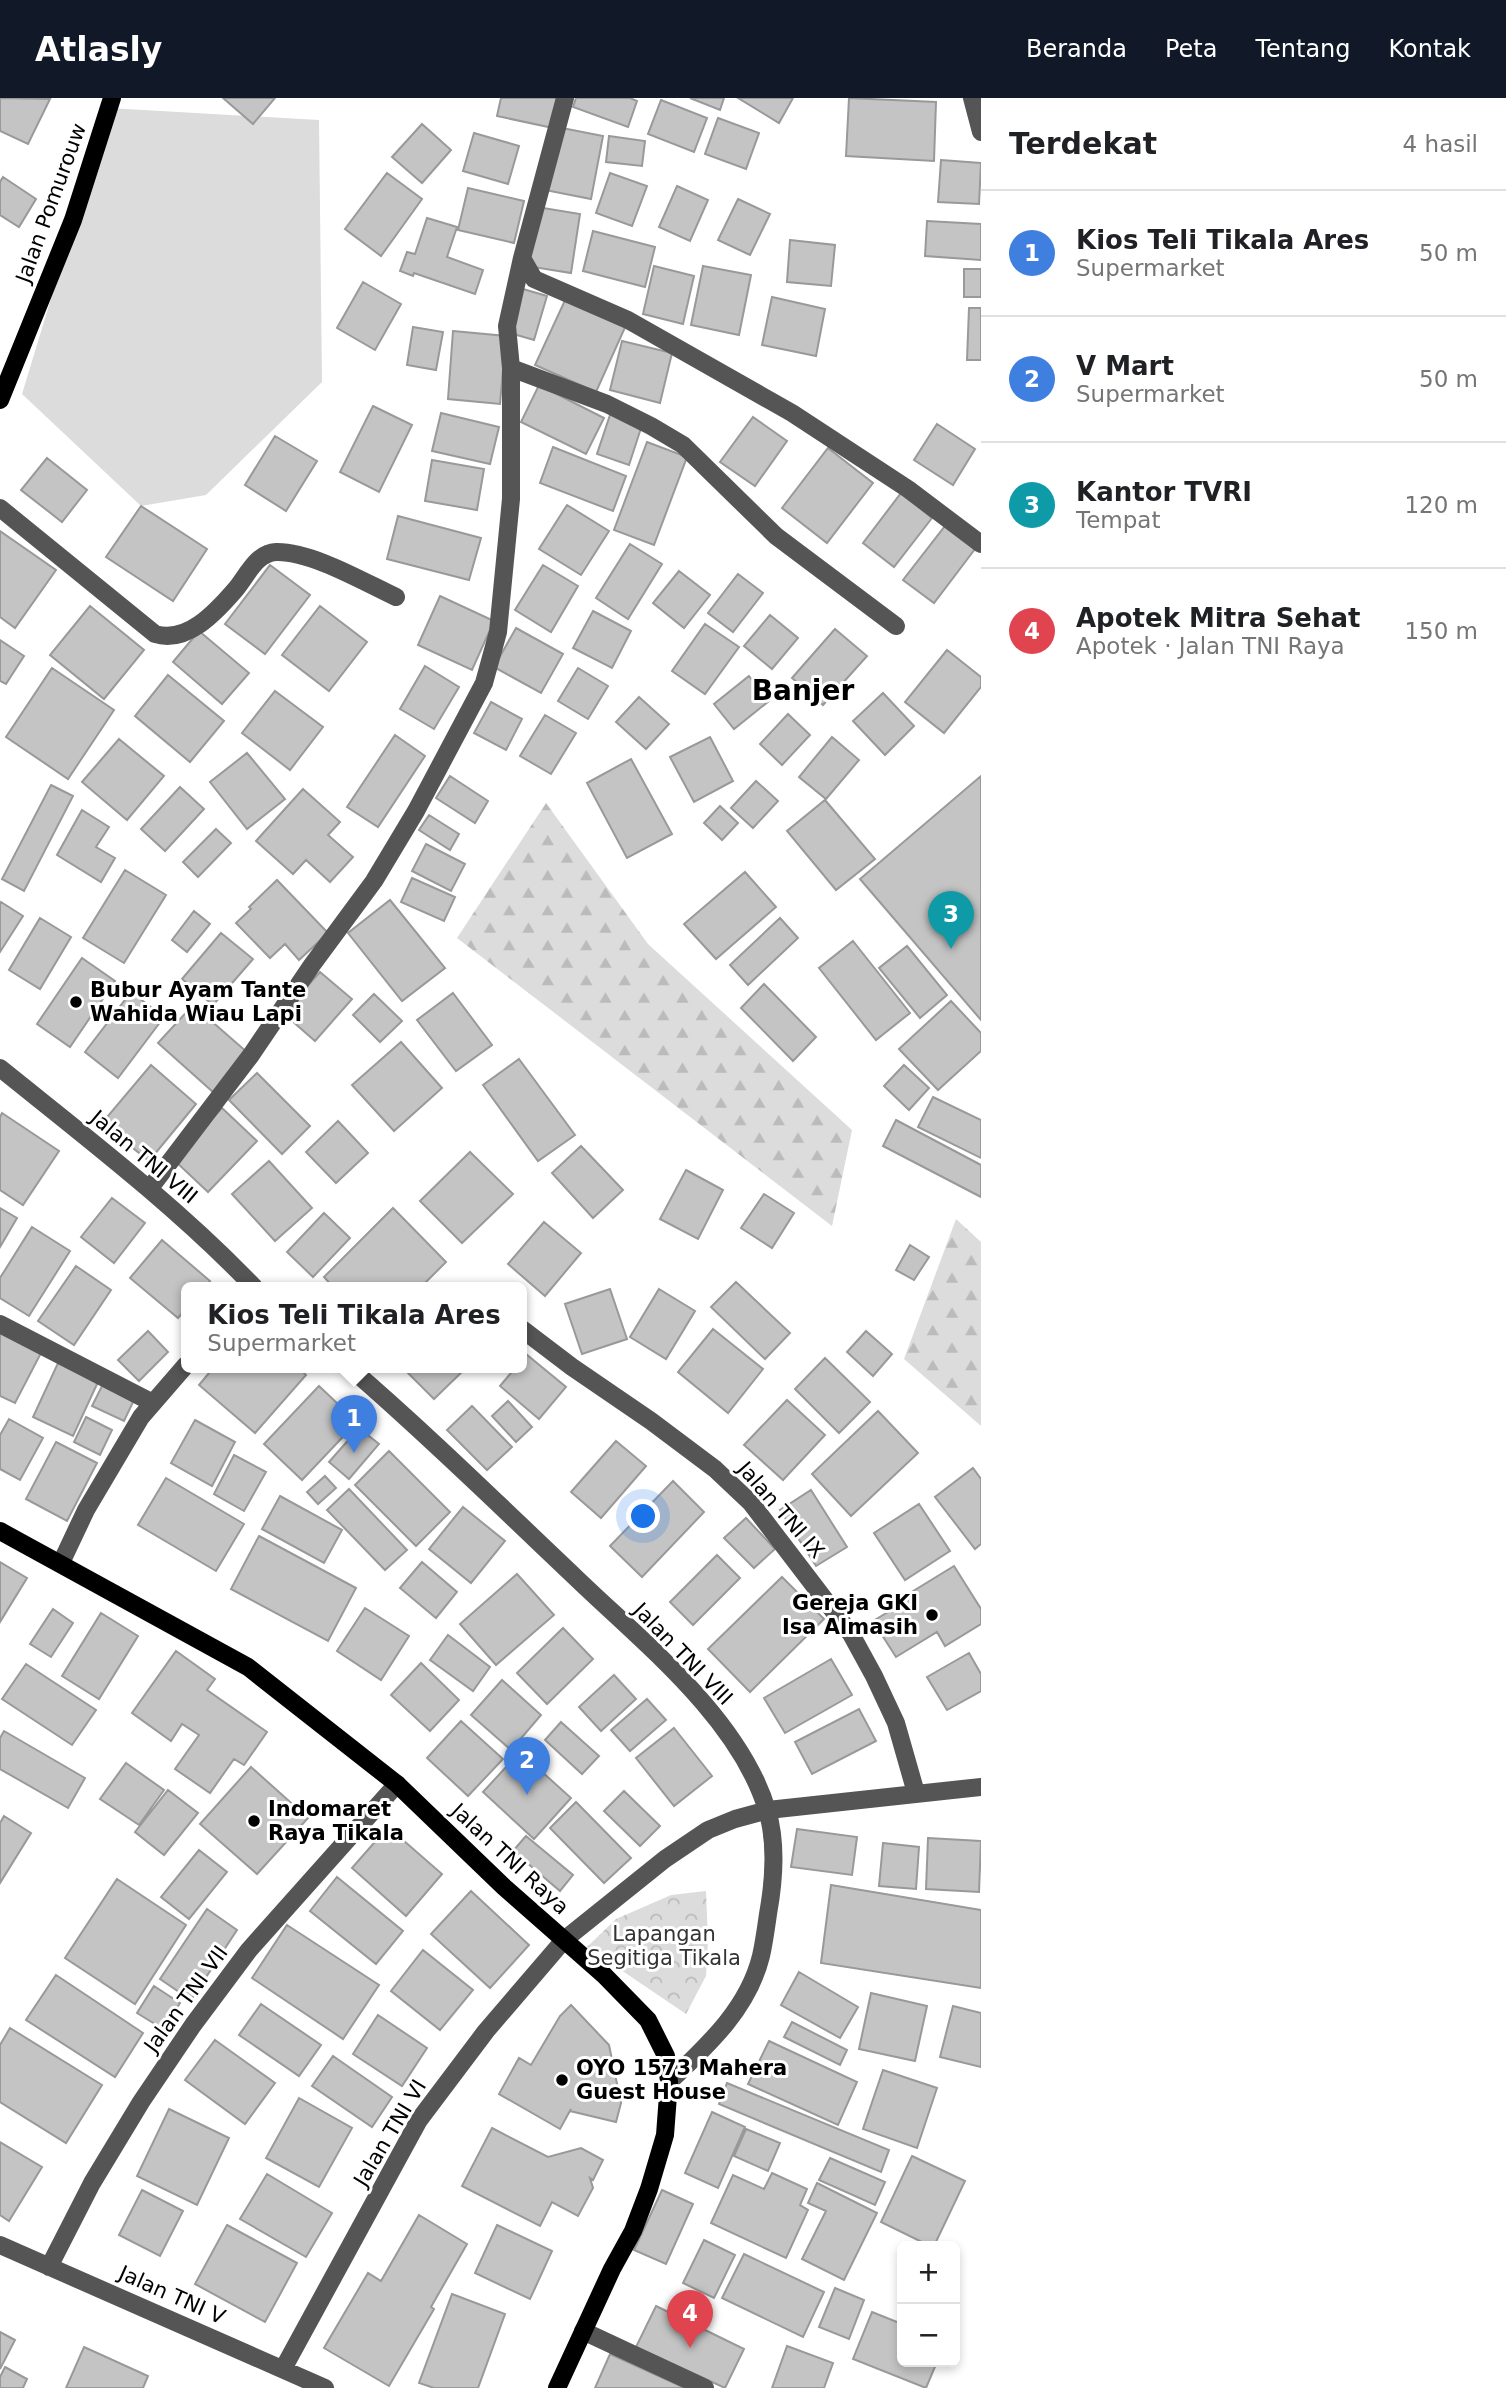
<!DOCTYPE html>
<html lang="id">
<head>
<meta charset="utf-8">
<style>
	:root { --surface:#fff; --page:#f6f6f6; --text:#202124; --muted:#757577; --line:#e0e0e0; --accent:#111827 }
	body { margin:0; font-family:"DejaVu Sans",sans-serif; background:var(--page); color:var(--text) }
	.controls { position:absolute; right:21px; bottom:21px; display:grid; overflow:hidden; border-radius:10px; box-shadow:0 4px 10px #0003 }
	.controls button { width:63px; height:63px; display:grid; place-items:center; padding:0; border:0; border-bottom:2px solid var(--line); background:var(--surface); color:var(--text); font:35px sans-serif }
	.you { position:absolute; left:644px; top:1419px; width:24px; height:24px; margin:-18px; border:5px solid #fff; border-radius:50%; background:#1a73e8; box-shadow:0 0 0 10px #1a73e833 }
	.badge { display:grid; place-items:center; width:46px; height:46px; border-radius:50%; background:var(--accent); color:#fff; font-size:23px; font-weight:700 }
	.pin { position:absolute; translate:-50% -58px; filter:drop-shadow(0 2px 4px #0008) }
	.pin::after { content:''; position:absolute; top:37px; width:24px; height:21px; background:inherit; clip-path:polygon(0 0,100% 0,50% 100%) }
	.popup { position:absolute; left:181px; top:1184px; width:346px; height:91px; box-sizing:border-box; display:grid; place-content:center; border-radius:10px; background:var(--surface); filter:drop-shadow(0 2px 5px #0005); font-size:23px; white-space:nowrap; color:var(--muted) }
	.popup b { font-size:26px; color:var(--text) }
	.popup::after { content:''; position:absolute; left:50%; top:100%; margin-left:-14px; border:14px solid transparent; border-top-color:var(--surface) }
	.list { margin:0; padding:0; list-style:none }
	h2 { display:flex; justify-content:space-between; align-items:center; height:91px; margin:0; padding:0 28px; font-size:30px }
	h2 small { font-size:23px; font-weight:400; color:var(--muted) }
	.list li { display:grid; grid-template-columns:46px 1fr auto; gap:21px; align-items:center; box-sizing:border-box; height:126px; padding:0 28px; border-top:2px solid var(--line) }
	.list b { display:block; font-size:26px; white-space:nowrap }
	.list p { margin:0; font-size:23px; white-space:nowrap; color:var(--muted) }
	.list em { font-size:23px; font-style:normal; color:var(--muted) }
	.map { position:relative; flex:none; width:981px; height:2290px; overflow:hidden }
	header { display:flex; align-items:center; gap:42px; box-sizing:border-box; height:98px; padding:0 35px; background:var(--accent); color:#fff }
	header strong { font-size:33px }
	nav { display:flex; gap:38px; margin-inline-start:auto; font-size:24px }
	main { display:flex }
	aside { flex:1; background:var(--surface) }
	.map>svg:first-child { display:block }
	.green { fill:#dcdcdc }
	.forest { fill:url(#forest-firs) }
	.park { fill:url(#park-crowns) }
	.building { fill:#c4c4c4; stroke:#999; stroke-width:2 }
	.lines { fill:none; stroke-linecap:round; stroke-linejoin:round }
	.minor { stroke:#555; stroke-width:18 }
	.major { stroke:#000; stroke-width:18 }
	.poi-dot { fill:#000; stroke:#fff; stroke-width:2.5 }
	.labels { text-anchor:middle; stroke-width:6; stroke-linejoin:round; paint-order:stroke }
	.street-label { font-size:21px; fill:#000; stroke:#fff }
	.poi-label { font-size:21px; font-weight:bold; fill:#000; stroke:#fff; text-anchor:start }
	.park-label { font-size:21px; fill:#333; stroke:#fff }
	.district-label { font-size:28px; font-weight:bold; fill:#000; stroke:#fff }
</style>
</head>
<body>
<header>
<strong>Atlasly</strong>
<nav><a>Beranda</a><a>Peta</a><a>Tentang</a><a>Kontak</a></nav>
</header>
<main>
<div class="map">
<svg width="981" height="2290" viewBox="0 0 981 2290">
	<defs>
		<pattern id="forest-firs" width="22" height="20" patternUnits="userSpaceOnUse" patternTransform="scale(1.75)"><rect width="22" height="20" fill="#dcdcdc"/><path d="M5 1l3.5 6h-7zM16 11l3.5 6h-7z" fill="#bbb"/></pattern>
		<pattern id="park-crowns" width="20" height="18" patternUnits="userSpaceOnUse" patternTransform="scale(1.75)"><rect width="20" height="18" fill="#dcdcdc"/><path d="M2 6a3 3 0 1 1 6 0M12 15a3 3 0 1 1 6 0" fill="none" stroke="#bbb"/></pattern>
	</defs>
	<rect width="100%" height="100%" fill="#fff"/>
	<path class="green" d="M109 10 319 22 322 284 206 397 141 408 22 296Z"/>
	<path class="forest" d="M546 705 648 846 852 1032 832 1128 457 840Z
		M956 1121 981 1144V1328L904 1261Z"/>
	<path class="park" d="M706 1793 708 1843 706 1878 686 1916 587 1849 616 1821 671 1797Z"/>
	<path class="building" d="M0 0 50 1 28 46 0 33Z
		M223 0H275L253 26Z
		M501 0H559L553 30 497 18Z
		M576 0H630L637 3 628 29 573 9Z
		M690 0H724L720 12Z
		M738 0H793L779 25Z
		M849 0 936 4 934 63 846 58Z
		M661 2 707 20 694 54 648 36Z
		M718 20 759 35 746 71 705 56Z
		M422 26 451 52 422 85 392 59Z
		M557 29 603 38 591 101 545 92Z
		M474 35 519 48 508 86 463 73Z
		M609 38 645 43 642 68 606 64Z
		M941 62 981 65 979 106 938 104Z
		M387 75 422 101 381 158 345 131Z
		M610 75 647 88 632 128 596 115Z
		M3 79 36 101 19 129 0 117V84Z
		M677 88 708 102 690 143 659 129Z
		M468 90 524 103 514 145 458 132Z
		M738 101 770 116 750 157 718 142Z
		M537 109 580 116 571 175 527 168Z
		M427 120 457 129 447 159 483 172 475 196 414 175 413 178 400 173 407 154 415 156Z
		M927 123 981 126V162L925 158Z
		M593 133 655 149 645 189 583 173Z
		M790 142 835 147 831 188 787 184Z
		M654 168 694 178 683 226 643 216Z
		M703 168 751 177 739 237 691 227Z
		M964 171H981V199H964Z
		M363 184 401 206 375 252 337 230Z
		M523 191 547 198 534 242 510 235Z
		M567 198 627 225 596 294 535 267Z
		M772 199 825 211 816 258 762 247Z
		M969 210H981V262H967Z
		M413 229 443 234 436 272 407 267Z
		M453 233 506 238 500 306 448 301Z
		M622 243 672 255 660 305 610 292Z
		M539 287 604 320 586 356 521 324Z
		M373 308 412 327 379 394 340 374Z
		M611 314 643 324 629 367 597 356Z
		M441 315 499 329 490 366 432 353Z
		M753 319 787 343 755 388 720 364Z
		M937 326 975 351 953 387 914 362Z
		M275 338 317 363 286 413 245 387Z
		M647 344 687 359 654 447 614 432Z
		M553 349 626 378 613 413 540 385Z
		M828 350 873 385 827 445 782 410Z
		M47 360 87 392 62 424 21 392Z
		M432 362 484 371 477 412 425 403Z
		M901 395 932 420 894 469 863 445Z
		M567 407 609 433 581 477 539 451Z
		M141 408 207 451 173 503 106 459Z
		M398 418 481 440 469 482 387 461Z
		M945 428 975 451 934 505 903 482Z
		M0 433 56 472 15 530 0 519Z
		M630 446 662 466 628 521 596 500Z
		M270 467 310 497 265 556 225 526Z
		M543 467 578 488 551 534 515 512Z
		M679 473 710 497 684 530 653 505Z
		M738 476 763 495 733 534 708 515Z
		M440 498 494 523 472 572 418 547Z
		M90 508 144 552 104 601 50 557Z
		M320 508 367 544 329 593 282 557Z
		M593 513 631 533 612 570 573 550Z
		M770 517 798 540 772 571 744 548Z
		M705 526 739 549 705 596 672 573Z
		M516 530 563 556 541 595 494 569Z
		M835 531 867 558 823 607 792 580Z
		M199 533 249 575 222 606 173 564Z
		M0 542 24 558 6 586 0 583Z
		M947 552 981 579V589L944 635 905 604Z
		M425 568 459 589 434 631 400 611Z
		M52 570 114 612 68 681 6 639Z
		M578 570 608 588 588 621 558 603Z
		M168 577 224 623 190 664 135 618Z
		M749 578 769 603 734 631 714 606Z
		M275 593 323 629 290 672 242 635Z
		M883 595 914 628 885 657 853 623Z
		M639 599 669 626 646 651 616 624Z
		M491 604 522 621 506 652 474 635Z
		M788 616 810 637 782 667 760 646Z
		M545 617 576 635 551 676 520 658Z
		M395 637 425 658 378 729 347 709Z
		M710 639 733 683 694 704 670 659Z
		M832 639 859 662 826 701 799 679Z
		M119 641 164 678 127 722 82 684Z
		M247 655 285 701 247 731 210 684Z
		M631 661 672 736 627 760 587 685Z
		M450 678 488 703 475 725 436 700Z
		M981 678V922L860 781Z
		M756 683 778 703 753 730 731 710Z
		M51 687 73 698 24 793 2 781Z
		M180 689 204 711 165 753 141 731Z
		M303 691 340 724 328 737 353 759 330 784 306 762 293 776 256 743Z
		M825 702 875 761 836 792 787 733Z
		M720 708 738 725 722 742 704 725Z
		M82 712 109 729 96 749 115 760 101 784 57 757Z
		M429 717 459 736 450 752 419 732Z
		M216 731 231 745 198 779 183 764Z
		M426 746 465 766 451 793 412 773Z
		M125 772 166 797 124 865 83 840Z
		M745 774 776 809 716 861 684 826Z
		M412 780 455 799 444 823 401 804Z
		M277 782 328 835 299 862 285 846 270 860 236 825 251 811 249 809Z
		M390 802 445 870 402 903 348 835Z
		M1 804 23 818 0 854V806Z
		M194 813 210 826 187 854 172 842Z
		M40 820 71 839 40 891 9 872Z
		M780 820 798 840 748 887 730 867Z
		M221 835 253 861 213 907 182 881Z
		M853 843 910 915 876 942 819 870Z
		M907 848 947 897 920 920 879 870Z
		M82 860 115 883 70 949 37 926Z
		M320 874 352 901 315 943 283 915Z
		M764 886 816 939 793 963 741 910Z
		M131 894 164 919 118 980 85 954Z
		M453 895 492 947 456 973 417 922Z
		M374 896 402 923 380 944 353 917Z
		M951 903 981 935V953L938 992 899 951Z
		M193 907 248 955 213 994 158 945Z
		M401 944 442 990 394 1033 352 987Z
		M519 961 575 1037 538 1063 483 987Z
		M151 967 196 1006 149 1063 102 1025Z
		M904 967 929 990 909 1012 884 988Z
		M257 975 310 1028 282 1056 229 1002Z
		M933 999 981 1022V1060L918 1029Z
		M222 1010 257 1043 208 1094 174 1062Z
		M2 1015 59 1053 23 1107 0 1092V1019Z
		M896 1022 981 1067V1099L883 1048Z
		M338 1023 368 1055 336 1085 306 1054Z
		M581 1048 623 1092 593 1120 552 1075Z
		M470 1054 513 1096 462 1145 420 1103Z
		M269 1063 312 1110 275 1143 232 1096Z
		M686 1072 723 1092 698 1141 660 1121Z
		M764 1096 794 1115 772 1150 741 1130Z
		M112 1100 145 1125 114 1165 81 1139Z
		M0 1110 17 1120 0 1149Z
		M393 1110 446 1164 421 1189H333L324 1179Z
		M324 1115 350 1140 313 1179 287 1154Z
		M544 1124 581 1155 545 1198 508 1166Z
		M32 1129 70 1153 29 1218 0 1200V1180Z
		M162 1142 210 1183 205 1189H186V1211L178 1220 130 1180Z
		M910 1147 929 1159 914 1182 896 1172Z
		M76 1168 111 1192 74 1247 38 1223Z
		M736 1184 790 1235 765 1261 711 1209Z
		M610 1191 627 1241 582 1256 565 1206Z
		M659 1191 695 1213 666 1261 630 1239Z
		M713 1231 763 1271 728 1315 678 1274Z
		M0 1233 41 1255 15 1305 0 1298Z
		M148 1233 168 1254 139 1283 118 1262Z
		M866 1233 892 1256 873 1278 847 1254Z
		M526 1256 566 1289 539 1321 500 1288 516 1269H522V1261Z
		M825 1260 870 1304 839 1335 795 1291Z
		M58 1265 98 1284 73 1338 33 1319Z
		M214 1269H298L306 1277 255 1335 199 1287Z
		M402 1269H467L434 1301Z
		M104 1284 135 1300 124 1323 92 1308Z
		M319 1288 357 1324 302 1382 264 1346Z
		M787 1302 825 1337 783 1382 744 1347Z
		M508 1303 532 1329 516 1344 492 1318Z
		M472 1308 512 1349 487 1372 447 1332Z
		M878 1313 918 1355 851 1418 812 1376Z
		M86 1319 112 1332 100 1357 74 1344Z
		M9 1321 43 1340 20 1382 0 1371V1337Z
		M195 1322 235 1344 212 1388 171 1365Z
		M359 1330 379 1346 349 1381 329 1364Z
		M616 1343 646 1368 601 1420 571 1394Z
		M56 1344 97 1365 67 1423 26 1401Z
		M389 1353 450 1414 416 1448 355 1387Z
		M234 1357 266 1374 244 1413 214 1396Z
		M973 1370 981 1381V1446L975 1451 935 1399Z
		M325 1378 336 1390 318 1406 307 1394Z
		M166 1380 244 1426 216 1473 138 1427Z
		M673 1383 704 1414 642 1479 610 1448Z
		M349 1391 407 1452 385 1472 327 1412Z
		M811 1392 847 1449 816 1468 780 1412Z
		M280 1398 342 1432 324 1465 262 1431Z
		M919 1406 950 1453 905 1482 874 1435Z
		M463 1409 505 1443 471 1485 429 1451Z
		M746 1420 775 1451 754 1470 724 1440Z
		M259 1438 356 1490 328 1543 231 1491Z
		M717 1457 740 1480 693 1527 670 1504Z
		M0 1464 27 1480 0 1524Z
		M422 1464 457 1494 436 1520 400 1490Z
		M954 1468 981 1511V1526L945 1548 937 1534 896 1559 873 1523 913 1499 910 1495Z
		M517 1476 554 1517 496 1567 460 1526Z
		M782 1479 824 1521 750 1594 708 1551Z
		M365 1510 409 1538 381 1582 337 1553Z
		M53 1511 73 1525 51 1559 30 1546Z
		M101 1515 138 1538 99 1601 62 1578Z
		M563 1530 593 1561 547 1606 517 1575Z
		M448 1537 490 1569 473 1593 430 1562Z
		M176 1553 215 1581 207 1592 267 1634 244 1667 234 1661 210 1695 175 1671 199 1637 182 1626 171 1643 132 1615Z
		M969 1555 981 1576V1593L947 1612 927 1579Z
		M831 1561 852 1597 785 1635 764 1600Z
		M421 1565 459 1602 430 1633 391 1597Z
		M26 1566 96 1612 72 1647 2 1601Z
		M614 1577 636 1601 601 1633 579 1609Z
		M502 1582 541 1617 511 1652 471 1617Z
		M647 1601 666 1622 630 1653 611 1632Z
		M859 1611 876 1643 812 1676 795 1644Z
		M461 1623 503 1661 468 1698 427 1660Z
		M561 1624 599 1658 582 1676 545 1642Z
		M674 1630 712 1678 674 1708 636 1660Z
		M4 1633 85 1680 68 1710 0 1671V1640Z
		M520 1654 571 1700 534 1741 483 1694Z
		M126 1665 164 1692 139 1727 100 1701Z
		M251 1669 308 1720 257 1776 200 1726Z
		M168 1692 198 1715 164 1757 135 1734Z
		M624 1693 660 1728 640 1748 604 1713Z
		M576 1704 631 1760 604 1785 550 1730Z
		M4 1718 31 1735 0 1785V1725Z
		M388 1729 442 1776 406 1818 352 1770Z
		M797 1731 857 1739 852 1777 791 1769Z
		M526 1738 573 1777 560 1793 513 1753Z
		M928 1740 981 1743 979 1794 926 1791Z
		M883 1745 919 1749 916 1791 879 1788Z
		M199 1752 227 1774 189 1821 161 1799Z
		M337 1779 403 1833 376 1866 310 1813Z
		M117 1781 186 1827 135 1906 65 1860Z
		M831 1787 981 1812V1890L821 1865Z
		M471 1793 529 1847 490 1890 431 1836Z
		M207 1811 237 1832 191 1902 160 1881Z
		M287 1827 379 1887 343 1941 252 1880Z
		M423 1852 473 1892 440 1932 391 1893Z
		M799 1874 858 1909 840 1940 781 1907Z
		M56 1877 143 1935 115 1979 26 1922Z
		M154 1888 180 1905 163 1931 137 1915Z
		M871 1895 927 1908 915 1963 859 1951Z
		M261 1906 321 1947 299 1978 239 1937Z
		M571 1907 609 1947 621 2005 616 2024 570 2013 571 2011 560 2031 499 1996 519 1960 531 1967 560 1918Z
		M953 1908 981 1915V1969L940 1959Z
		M378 1917 427 1950 402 1988 353 1956Z
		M792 1924 847 1952 840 1967 784 1939Z
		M10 1930 102 1987 66 2045 0 2004V1947Z
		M215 1942 275 1985 245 2026 185 1982Z
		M769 1943 857 1984 838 2027 748 1986Z
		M333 1958 392 1999 372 2029 312 1988Z
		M883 1972 937 1990 917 2050 863 2031Z
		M727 1985 889 2052 881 2074 719 2006Z
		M299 2000 352 2030 319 2089 266 2060Z
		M169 2011 229 2040 197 2107 137 2078Z
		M712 2014 745 2029 718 2090 685 2075Z
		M492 2030 548 2059 581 2050 603 2062 593 2082 590 2080 593 2090 578 2118 552 2104 540 2128 462 2088Z
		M746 2031 780 2045 768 2073 734 2058Z
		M0 2044 42 2069 9 2123 0 2117Z
		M912 2058 965 2083 934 2148H930L881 2124Z
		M830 2060 885 2084 875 2107 819 2082Z
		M772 2075 807 2091 800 2107 808 2112 786 2160 711 2125 733 2077 764 2091Z
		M267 2076 332 2115 306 2159 240 2121Z
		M817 2085 877 2115 844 2182 802 2161 826 2113 808 2105Z
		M142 2092 183 2113 160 2158 119 2137Z
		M662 2092 693 2106 666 2166 634 2152Z
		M419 2117 467 2146 431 2209 434 2211 389 2288 324 2250 368 2175 381 2183Z
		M227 2127 297 2165 265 2224 195 2186Z
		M497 2127 552 2153 530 2201 475 2175Z
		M704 2142 735 2157 714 2200 683 2185Z
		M744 2156 824 2194 803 2239 722 2200Z
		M835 2190 864 2202 849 2241 819 2229Z
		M452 2196 505 2216 478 2290H434L419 2285Z
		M656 2208 744 2251 725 2290 636 2249Z
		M872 2214 902 2226V2264H937L926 2290 853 2261Z
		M0 2234 15 2242 0 2271Z
		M787 2248 833 2265 824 2290H772Z
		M84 2249 148 2278 143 2290H66Z
		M610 2256 685 2290H595Z
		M5 2269 27 2281 23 2290H0V2279Z"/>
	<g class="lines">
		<path class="minor" d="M972 0 981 34
			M522 160 534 181 628 222 792 315 908 391 981 446
			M511 270 607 306 651 328 683 347 776 438 896 528
			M0 410 155 536C187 546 216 514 235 492 247 478 256 455 276 454 311 453 364 484 396 499
			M0 970C87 1040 176 1108 254 1189
			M150 1090 251 957 312 867 374 783 416 713 484 585 498 534 511 401V270L507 228 522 160 565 0
			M0 1226 153 1305
			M522 1231 572 1269 651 1323 715 1371 751 1405 851 1536 874 1578 896 1625 916 1695
			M349 1269C427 1336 500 1408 574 1478 641 1543 739 1619 767 1712 777 1745 774 1783 768 1816 766 1830 764 1845 761 1858 748 1911 707 1948 669 1984
			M61 1465 86 1412 141 1319 186 1267
			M0 2147 325 2290
			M49 2169 92 2085 141 2004 193 1927 249 1852 397 1686
			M583 2233 705 2290
			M283 2271 419 2022 486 1933 564 1842 665 1761 708 1732 735 1721 768 1712 981 1689"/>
		<path class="major" d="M0 302 73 122 112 0
			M0 1433 248 1569 397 1686 504 1789 604 1877 648 1922 666 1958 669 1984 665 2037 649 2091 633 2133 612 2171 557 2290"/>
	</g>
	<g class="poi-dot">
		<circle cx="76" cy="904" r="7"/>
		<circle cx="932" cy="1517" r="7"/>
		<circle cx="254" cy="1723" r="7"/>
		<circle cx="562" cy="1982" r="7"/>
	</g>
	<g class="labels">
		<g class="street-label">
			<text transform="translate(51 105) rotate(-70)" y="7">Jalan Pomurouw</text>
			<text transform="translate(144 1059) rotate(40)" y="7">Jalan TNI VIII</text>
			<text transform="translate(781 1412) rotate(49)" y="7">Jalan TNI IX</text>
			<text transform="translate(683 1556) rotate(46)" y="7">Jalan TNI VIII</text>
			<text transform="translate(510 1761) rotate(43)" y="7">Jalan TNI Raya</text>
			<text transform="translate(186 1901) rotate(-54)" y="7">Jalan TNI VII</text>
			<text transform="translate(390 2035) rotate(-59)" y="7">Jalan TNI VI</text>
			<text transform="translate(172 2197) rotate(24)" y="7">Jalan TNI V</text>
		</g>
		<g class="poi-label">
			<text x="90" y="899">Bubur Ayam Tante<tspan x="90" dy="24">Wahida Wiau Lapi</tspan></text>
			<text x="918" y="1512" text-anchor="end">Gereja GKI<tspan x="918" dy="24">Isa Almasih</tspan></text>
			<text x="268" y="1718">Indomaret<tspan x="268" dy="24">Raya Tikala</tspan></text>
			<text x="576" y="1977">OYO 1573 Mahera<tspan x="576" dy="24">Guest House</tspan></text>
		</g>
		<g class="park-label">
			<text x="664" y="1843">Lapangan<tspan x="664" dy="24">Segitiga Tikala</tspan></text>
		</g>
		<g class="district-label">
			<text x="803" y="602">Banjer</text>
		</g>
	</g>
</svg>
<div class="controls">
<button>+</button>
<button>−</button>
</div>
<div class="you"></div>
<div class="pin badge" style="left:354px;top:1355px;background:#3f7fe0">1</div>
<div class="popup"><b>Kios Teli Tikala Ares</b>Supermarket</div>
<div class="pin badge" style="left:527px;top:1697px;background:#3f7fe0">2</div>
<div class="pin badge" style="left:951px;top:851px;background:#0f9aa8">3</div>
<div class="pin badge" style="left:690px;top:2250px;background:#e0444e">4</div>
</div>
<aside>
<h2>Terdekat<small>4 hasil</small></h2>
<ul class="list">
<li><span class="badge" style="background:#3f7fe0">1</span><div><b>Kios Teli Tikala Ares</b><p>Supermarket</p></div><em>50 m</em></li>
<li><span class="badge" style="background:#3f7fe0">2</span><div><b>V Mart</b><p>Supermarket</p></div><em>50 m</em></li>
<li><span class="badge" style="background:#0f9aa8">3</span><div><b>Kantor TVRI</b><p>Tempat</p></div><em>120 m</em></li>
<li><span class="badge" style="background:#e0444e">4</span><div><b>Apotek Mitra Sehat</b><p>Apotek · Jalan TNI Raya</p></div><em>150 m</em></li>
</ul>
</aside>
</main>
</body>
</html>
